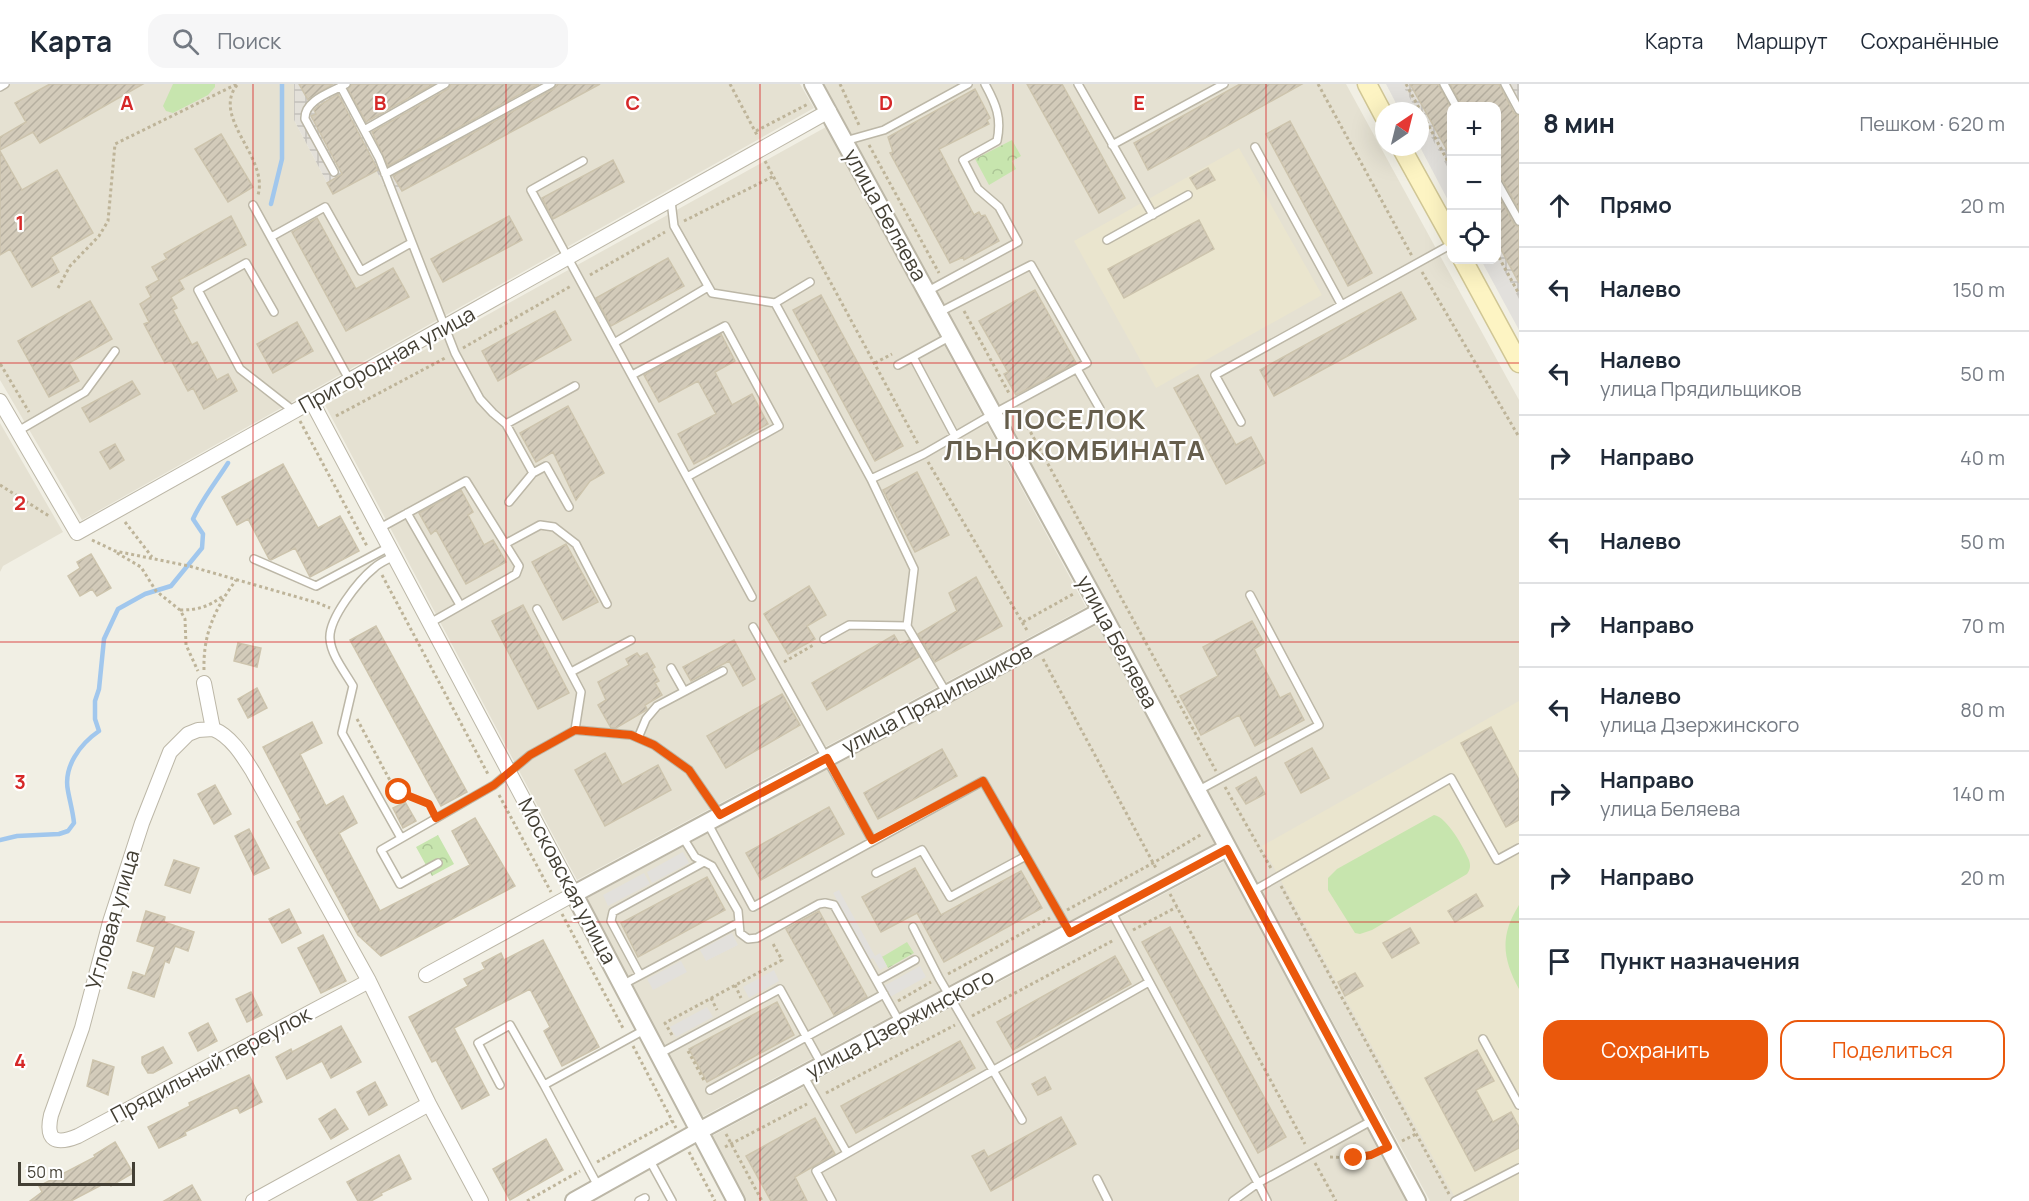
<!DOCTYPE html>
<html lang="ru">
<head>
<meta charset="utf-8">
<style>
	:root { --surface:#fff; --page:#f6f6f7; --text:#1f2937; --muted:#747a83; --line:#e0e1e3; --accent:#ea580c }
	body { margin:0; font-family:Manrope,sans-serif; background:var(--page); color:var(--text) }
	.controls { position:absolute; right:18px; top:18px; display:grid; overflow:hidden; border-radius:12px; box-shadow:0 6px 24px #0002 }
	.controls button { width:54px; height:54px; display:grid; place-items:center; padding:0; border:0; border-bottom:2px solid var(--line); background:var(--surface); color:var(--text); font:30px sans-serif }
	.compass { position:absolute; left:1375px; top:18px; width:54px; height:54px; border-radius:50%; background:var(--surface); box-shadow:0 6px 24px #0002; rotate:35deg }
	.scale { position:absolute; left:18px; bottom:15px; width:117px; box-sizing:border-box; padding-left:6px; border:3px solid #433f34; border-top:0; font-size:16px; line-height:21px; white-space:nowrap; color:#433f34; -webkit-text-stroke:4px #fff; paint-order:stroke }
	.stop { position:absolute; width:18px; height:18px; margin:-14px; border:4px solid #ea580c; border-radius:50%; background:#fff }
	.stop.end { background:#ea580c; border-color:#fff; box-shadow:0 2px 6px #0008 }
	.list { margin:0; padding:0; list-style:none }
	h2 { display:flex; justify-content:space-between; align-items:center; height:78px; margin:0; padding:0 24px; font-size:26px }
	h2 small { font-size:20px; font-weight:400; color:var(--muted) }
	.list li { display:grid; grid-template-columns:39px 1fr auto; gap:18px; align-items:center; box-sizing:border-box; height:84px; padding:0 24px; border-top:2px solid var(--line) }
	.list b { display:block; font-size:22px; white-space:nowrap }
	.list p { margin:0; font-size:20px; white-space:nowrap; color:var(--muted) }
	.list em { font-size:20px; font-style:normal; color:var(--muted) }
	.actions { display:flex; gap:12px; padding:18px 24px }
	.actions a { flex:1; padding:14px 0; border:2px solid var(--accent); border-radius:18px; text-align:center; font-size:21px; color:var(--accent) }
	.actions .main { background:var(--accent); color:#fff }
	.icon { flex:none; width:33px; height:33px; fill:none; stroke:currentColor; stroke-width:2; stroke-linecap:round; stroke-linejoin:round }
	.map { position:relative; flex:none; width:1519px; height:1117px; overflow:hidden }
	header { display:flex; align-items:center; gap:36px; box-sizing:border-box; height:84px; padding:0 30px; background:var(--surface); border-bottom:2px solid var(--line) }
	header strong { font-size:28px }
	nav { display:flex; gap:33px; margin-inline-start:auto; font-size:21px }
	.search { width:420px; height:54px; background:var(--page); display:flex; align-items:center; gap:15px; box-sizing:border-box; padding:0 21px; border-radius:18px; color:var(--muted); font-size:22px }
	main { display:flex }
	aside { flex:1; background:var(--surface) }
	.map>svg:first-child { display:block }
	.residential { fill:#e5e1d2 }
	.industrial { fill:url(#industrial-grid) }
	.education { fill:#eae5ce }
	.grass { fill:#c7e5ae }
	.park { fill:url(#park-crowns) }
	.parking { fill:#e2e0dc }
	.lines { fill:none; stroke-linecap:round; stroke-linejoin:round }
	.stream { stroke:#a1c7ed; stroke-width:4.5 }
	.building { fill:url(#building-hatch); stroke:#cdc4ad; stroke-width:1.5 }
	.service-casing { stroke:#bcb7a7; stroke-width:10 }
	.minor-casing { stroke:#bcb7a7; stroke-width:16 }
	.tertiary-casing { stroke:#bcb7a7; stroke-width:20 }
	.secondary-casing { stroke:#d0c695; stroke-width:21 }
	.path { stroke:#beb499; stroke-width:3; stroke-dasharray:3 3; stroke-linecap:butt }
	.service { stroke:#fff; stroke-width:7 }
	.minor { stroke:#fff; stroke-width:14 }
	.tertiary { stroke:#fff; stroke-width:16 }
	.secondary { stroke:#fdf4c3; stroke-width:18 }
	.route { stroke:#ea580c; stroke-width:8 }
	.grid { fill:none; stroke:#d62828; stroke-width:1.5; stroke-opacity:0.55 }
	.labels { text-anchor:middle; stroke-width:4.5; stroke-linejoin:round; paint-order:stroke }
	.street-label { font-size:21px; fill:#433f34; stroke:#fff }
	.district-label { font-size:27px; font-weight:bold; letter-spacing:1.5px; fill:#665e4c; stroke:#fff }
	.grid-label { font-size:20px; text-anchor:middle; font-weight:bold; fill:#d62828; stroke:#fff; stroke-width:4.5; stroke-linejoin:round; paint-order:stroke }
</style>
</head>
<body>
<header>
<strong>Карта</strong>
<div class="search"><svg class="icon" aria-label="search" viewBox="0 0 24 24"><circle cx="10" cy="10" r="6"/><path d="M15 15l6 6"/></svg>Поиск</div>
<nav><a>Карта</a><a>Маршрут</a><a>Сохранённые</a></nav>
</header>
<main>
<div class="map">
<svg width="1519" height="1117" viewBox="0 0 1519 1117">
	<defs>
		<pattern id="industrial-grid" width="8" height="8" patternUnits="userSpaceOnUse" patternTransform="scale(1.5)"><rect width="8" height="8" fill="#e3e0d9"/><path d="M0 4h8M4 0v8" fill="none" stroke="#c4c1bb"/></pattern>
		<pattern id="park-crowns" width="20" height="18" patternUnits="userSpaceOnUse" patternTransform="scale(1.5)"><rect width="20" height="18" fill="#c7e5ae"/><path d="M2 6a3 3 0 1 1 6 0M12 15a3 3 0 1 1 6 0" fill="none" stroke="#acc696"/></pattern>
		<pattern id="building-hatch" width="6" height="6" patternUnits="userSpaceOnUse" patternTransform="scale(1.5)"><rect width="6" height="6" fill="#d3cbba"/><path d="M-1 1l2-2M0 6l6-6M5 7l2-2" fill="none" stroke="#b6afa0"/></pattern>
	</defs>
	<rect width="100%" height="100%" fill="#f1efe4"/>
	<path class="residential" d="M0 0H294V36L333 110 376 86 390 113 600 0H800L814 24 82 436 0 296Z
		M824 0H1346L1519 316V1117H1430Z
		M826 43 1086 523 577 796 325 321Z
		M0 339 63 448 3 482 0 488Z
		M1097 541 1215 760 702 1033 587 814Z
		M1225 777 1407 1117H746L712 1052Z"/>
	<path class="industrial" d="M294 0H600L390 113 376 86 333 110 294 36Z
		M1395 0H1519V230L1496 176V22H1452L1451 105 1420 47V27H1409Z"/>
	<path class="education" d="M1239 64 1322 211 1156 304 1074 157Z
		M1519 617V1117H1457L1262 762Z"/>
	<path class="grass" d="M173 0H215V3L208 11 173 29 166 27 163 22Z
		M1434 731C1447 733 1464 764 1469 776 1471 782 1470 786 1467 790L1372 846 1360 850 1355 849 1328 806V794L1337 785Z
		M1519 821V905C1502 874 1500 851 1519 821Z"/>
	<path class="park" d="M1012 56 1021 72 1012 77 1016 85 989 101 975 75Z
		M438 751 454 780 432 792 416 763Z
		M907 858 914 869 888 884 882 873Z"/>
	<path class="parking" d="M1386 0H1402L1417 27H1400Z
		M1420 32 1451 90V122L1420 63Z
		M1497 173 1519 215V246L1481 176H1496Z
		M683 768 689 779 652 799 647 788Z
		M644 789 650 800 608 822 603 811Z
		M839 806 875 872 880 869 887 882 880 886 873 874 870 875 833 809Z
		M732 849 738 861 706 877 700 866Z
		M681 877 687 888 653 906 647 895Z
		M920 882 926 893 890 913 884 902Z
		M774 886 779 897 749 914 743 903Z
		M707 923 713 933 676 953 670 943Z"/>
	<g class="lines">
		<path class="stream" d="M271 120 282 75V0
			M0 756 17 752 59 750 68 747 74 739C73 728 70 718 68 707 63 683 80 660 99 647L95 635V617L99 605 104 555 118 525 145 510 171 502 202 464 203 450 193 435C202 415 216 398 228 379"/>
	</g>
	<path class="building" d="M50 0H143L40 59 33 48 0 66V53L26 38 15 19Z
		M299 0H333L308 16Z
		M352 0H434L366 38 348 5Z
		M451 0H539L388 82 372 48 448 5Z
		M557 0H600L402 107 393 92 554 5Z
		M1027 0H1062L1125 114 1099 129Z
		M1240 0H1302L1148 86 1134 59Z
		M1410 0H1438L1452 25V75Z
		M1450 0H1499L1514 29 1519 32V126L1501 93 1497 90V22H1462Z
		M975 5 990 34 987 36 989 40 939 65 974 131 979 128 981 132 985 131 999 157 964 176 963 173 950 179 890 69 893 68 888 53Z
		M338 10 378 86 333 110 327 99 342 90 311 32 316 30 314 26 318 22Z
		M1290 37 1372 189 1348 202 1266 50Z
		M221 50 253 103 228 118 195 65Z
		M0 67 22 106 57 86 93 149 51 173 59 188 32 203 10 165 0 171Z
		M613 76 624 98 553 135 542 114Z
		M1208 84 1215 96 1197 105 1190 94Z
		M1497 108 1514 140 1519 143V199L1497 158Z
		M231 132 246 161 179 196 184 205 171 213 177 224 173 226 192 261 197 258 217 296 228 290 237 307 204 325 193 304 188 307 171 276 165 279 144 240 149 238 140 220 151 213 146 203 159 196 152 183 167 175 164 170Z
		M509 132 522 156 443 198 431 175Z
		M317 134 356 205 393 184 409 213 346 247 292 148Z
		M1199 136 1214 165 1124 214 1108 185Z
		M668 174 684 202 611 242 596 214Z
		M1035 206 1076 279 1016 311 1004 290 1008 288 979 237Z
		M1401 208 1416 235 1274 312 1260 286Z
		M821 211 903 362 875 377 793 226Z
		M90 217 112 255 69 279 79 297 49 313 18 257Z
		M555 227 571 256 498 297 482 267Z
		M297 238 313 267 273 289 257 260Z
		M721 250 735 277 715 288 732 321 752 310 768 340 694 380 678 350 716 330 698 297 659 318 644 291Z
		M1198 291 1236 361 1251 353 1265 379 1226 400 1174 304Z
		M132 297 140 310 90 338 82 324Z
		M568 322 604 389 590 397 576 416 553 368 536 378 520 349Z
		M115 360 124 376 110 385 100 368Z
		M283 380 318 444 340 432 359 467 310 493 295 464 271 476 269 475 248 435 237 441 222 413Z
		M917 388 949 451 915 468 883 406Z
		M461 406 473 428 468 431 484 461 493 456 506 478 466 500 436 446 431 450 419 429Z
		M566 460 598 518 563 536 532 478Z
		M91 470 111 504 97 512 92 505 80 512 68 492 80 484 77 478Z
		M976 493 1002 542 935 578 918 550 957 527 949 509Z
		M809 502 826 531 807 542 815 555 788 570 764 530Z
		M523 521 569 609 538 625 492 537Z
		M1252 537 1264 559 1254 565 1280 614 1290 609 1304 636 1255 662 1239 631 1201 651 1180 612 1218 592 1203 563Z
		M376 542 467 708 441 722 350 556Z
		M894 551 900 561 909 556 919 573 827 626 812 599Z
		M734 556 755 595 743 602 729 577 691 597 683 583Z
		M238 559 261 564 257 583 234 577Z
		M637 569 640 573 647 569 655 583 652 585 659 597 655 599 662 611 645 621 647 625 645 627 616 644H611L598 621 606 616 598 598 629 581 626 575Z
		M257 604 267 624 248 634 238 615Z
		M782 610 800 641 726 684 707 652Z
		M312 638 322 659 300 670 326 722 343 712 357 739 339 749 380 827 470 781 452 747 475 734 515 802 381 872 358 851 297 738 301 736 263 663Z
		M1491 643 1519 696V736L1506 743 1461 659Z
		M1312 664 1329 694 1301 709 1285 679Z
		M942 665 957 692 878 735 864 709Z
		M605 669 622 701 658 681 671 706 605 742 575 686Z
		M1256 693 1265 710 1246 720 1236 704Z
		M215 701 231 730 214 740 198 710Z
		M405 718 416 737 403 744 393 724Z
		M829 723 844 750 761 796 746 769Z
		M249 745 269 784 254 791 235 752Z
		M174 776 199 784 190 809 165 801Z
		M915 784 941 831 1021 787 1042 824 944 878 917 829 881 848 862 813Z
		M707 793 725 826 638 873 621 839Z
		M1476 810 1483 822 1455 838 1448 827Z
		M289 825 301 849 282 859 269 835Z
		M146 827 165 833 164 838 194 848 188 867 175 862 169 879 165 877 154 913 128 904 133 888 145 892 155 863 137 857Z
		M819 827 867 913 834 931 786 845Z
		M1170 843 1286 1053 1258 1069 1142 858Z
		M1410 844 1419 859 1392 874 1383 859Z
		M323 851 346 897 321 909 298 864Z
		M543 856 599 963 562 982 544 947 550 943 530 905 454 944 489 1011 462 1025 436 976 432 978 409 933 468 902 464 895 485 885 482 879 501 869 504 876Z
		M1115 872 1131 900 1013 966 997 938Z
		M1355 889 1363 902 1345 912 1338 898Z
		M251 908 262 931 247 938 236 915Z
		M777 918 794 951 707 998 689 965Z
		M208 939 217 957 198 967 189 949Z
		M341 942 361 978 331 994 322 977 287 995 276 973 291 965 292 968Z
		M960 957 975 984 856 1049 841 1022Z
		M163 963 172 979 153 989H148L142 979V973Z
		M1477 966 1494 997 1476 1006 1493 1038 1511 1028 1519 1043V1064L1475 1087 1425 994Z
		M93 976 114 983 108 1011 87 1002Z
		M249 991 262 1018 240 1029 237 1023 185 1048 186 1051 159 1064 148 1043 190 1022 189 1019Z
		M1045 993 1051 1005 1038 1011 1032 1000Z
		M375 998 387 1021 369 1031 357 1008Z
		M335 1025 348 1045 331 1055 319 1035Z
		M1061 1033 1076 1060 991 1107 972 1072 984 1066 988 1073Z
		M815 1034 835 1070 795 1093 807 1117H771L746 1072Z
		M546 1055 563 1086 510 1116 493 1085Z
		M115 1058 133 1089 111 1102 109 1097 71 1117H30L42 1108 39 1102 95 1073 94 1071Z
		M399 1071 411 1095 381 1109 382 1111 371 1117H358L347 1098Z
		M192 1101 201 1117H164Z"/>
	<g class="lines">
		<defs>
			<path id="service" d="M1078 0 1153 131
				M1444 0 1456 22
				M1505 0 1519 26
				M0 3 5 0
				M341 3 379 74 455 269 480 315 493 329 506 340 575 302
				M364 46 445 0
				M845 57 884 46 968 0
				M1112 61 1224 0
				M1255 63 1341 220
				M583 77 531 106 752 513
				M334 88 305 35C304 16 332 8 346 0
				M385 90 551 0
				M1496 96 1519 137
				M671 117 674 142 712 209 775 219 871 395 924 370 993 330 1087 279 1031 181 938 229
				M253 121 350 297
				M271 153 325 123 361 187 411 159
				M1107 156 1188 111
				M928 207 1018 158 999 123 978 105 963 76 997 57C1002 34 996 20 985 0
				M775 219 810 198
				M274 228 246 179 198 206 240 285 295 328
				M614 259 708 203
				M913 273 955 352
				M898 281 951 252
				M1077 285 1100 325
				M632 291 725 242 779 342 687 393
				M1241 338 1215 291 1452 160
				M506 340 533 389 546 382 569 423
				M18 347 85 308 115 267
				M871 395 914 485 907 542 947 610
				M509 418 533 389
				M407 429 460 521
				M380 444 466 397 519 482 516 490 430 539
				M505 460 540 441 554 443 576 460 607 520
				M394 472C387 476 379 479 374 484 359 496 328 535 330 555 331 571 345 588 353 602L342 649 401 754
				M254 475 316 502 389 463
				M537 525 581 608 575 646
				M753 543 872 756
				M824 555 849 541 907 542
				M671 584 684 607
				M571 588 631 556
				M638 654 646 635 657 622 723 587
				M1199 706 1319 641 1250 511
				M707 738 753 823 983 697 1069 847
				M682 752 695 773 712 782 738 827 740 849 748 855 757 854 819 820 825 819 834 821 900 939
				M438 779 400 800 381 766 494 701 530 671 575 646 631 651 654 661 689 686 720 731
				M876 789 922 766 950 813 1026 772
				M1253 807 1451 694 1497 776 1519 764
				M1111 827 1258 1099 1373 1036
				M913 843 939 894 1022 1036
				M640 891 611 837 613 828 704 778
				M877 897 915 876
				M622 901 738 839
				M1483 955 1519 1021
				M659 970 780 905 822 981
				M803 991 847 1069
				M500 1001 478 959 510 941 544 1001 646 945
				M544 1001 598 1102
				M710 1006 884 910
				M649 1075 672 1117
				M1097 1095 1108 1117
				M639 1117 645 1114
				M832 1117 816 1087 1149 898
				M1233 1117 1258 1099 1267 1117
				M1455 1117 1519 1084"/>
			<path id="minor" d="M0 317 77 449 829 27
				M312 318 574 810 426 891
				M204 599 213 645C231 652 243 672 253 688L369 897 429 1020 481 1117
				M213 645 198 646 188 650 170 668 142 739 110 838 82 944 51 1031C45 1057 56 1061 78 1052L369 897
				M253 1117 429 1020"/>
			<path id="tertiary" d="M813 0 1101 527 1417 1117
				M574 1117 699 1047 1227 764
				M736 1117 574 810 1101 527"/>
			<path id="secondary" d="M1367 0 1384 32
				M1401 63 1452 155
				M1463 176 1519 279"/>
		</defs>
		<use href="#service" class="service-casing"/>
		<use href="#minor" class="minor-casing"/>
		<use href="#tertiary" class="tertiary-casing"/>
		<use href="#secondary" class="secondary-casing"/>
		<path class="path" d="M730 0 757 51
			M840 0 859 41
			M1318 0 1412 172
			M1406 0 1452 85
			M237 1C211 34 269 73 258 111
			M756 47 808 20
			M869 61 939 189
			M765 77 919 362
			M684 137 774 92
			M1496 168 1519 210
			M1422 188 1519 353
			M590 191 665 148
			M58 204 70 182 99 152 108 137 115 60 237 0
			M964 227 1010 311
			M463 264 571 202
			M875 279 892 270
			M0 281H1L29 328
			M1019 327 1216 687
			M336 332 447 273
			M300 337 368 464
			M928 378 1028 548
			M0 401 49 432
			M125 438 152 473
			M92 456 115 467 189 482 318 519 330 524
			M117 469 141 483 156 507 180 526 185 535 186 561 198 587
			M382 491 489 692
			M180 526C198 526 208 523 223 512
			M1023 538 1075 509
			M1043 575 1157 786
			M784 578 815 560
			M204 586C203 549 215 525 236 496
			M357 635 394 704 406 712 429 720 431 725
			M1225 703 1272 786
			M499 711 551 808
			M1281 802 1449 1110
			M1170 810 1305 1060
			M1067 826 1153 779 1202 750
			M562 830 624 946
			M1133 846 1177 823
			M948 890 1050 834
			M735 901 741 914
			M711 914 717 926
			M898 917 931 898
			M972 932 1114 856
			M672 951 665 939 782 876 772 858
			M633 962 676 1044
			M688 967 705 998
			M826 1009 955 941
			M726 1050 762 1117
			M1402 1057 1416 1050
			M725 1063 807 1020
			M689 1068 715 1117
			M1330 1073 1354 1074 1374 1070
			M597 1078 672 1037
			M1315 1079 1336 1117
			M527 1117 580 1087"/>
		<use href="#service" class="service"/>
		<use href="#minor" class="minor"/>
		<use href="#tertiary" class="tertiary"/>
		<use href="#secondary" class="secondary"/>
	</g>
	<g class="lines">
		<path class="route" d="M399 708 429 720 436 734 494 701 530 671 575 646 631 651 654 661 689 686 720 731 827 674 872 756 983 697 1070 849 1227 765 1388 1063 1371 1071 1354 1074"/>
	</g>
	<path class="grid" d="M253 0V1117M506 0V1117M760 0V1117M1013 0V1117M1266 0V1117M0 279H1519M0 558H1519M0 838H1519"/>
	<g class="labels">
		<g class="street-label">
			<text transform="translate(885 131) rotate(61)" y="7">улица Беляева</text>
			<text transform="translate(387 276) rotate(-29)" y="7">Пригородная улица</text>
			<text transform="translate(1117 558) rotate(62)" y="7">улица Беляева</text>
			<text transform="translate(937 615) rotate(-28)" y="7">улица Прядильщиков</text>
			<text transform="translate(567 797) rotate(62)" y="7">Московская улица</text>
			<text transform="translate(113 836) rotate(-74)" y="7">Угловая улица</text>
			<text transform="translate(900 940) rotate(-28)" y="7">улица Дзержинского</text>
			<text transform="translate(211 981) rotate(-28)" y="7">Прядильный переулок</text>
		</g>
		<g class="district-label">
			<text x="1075" y="345">ПОСЕЛОК<tspan x="1075" dy="31">ЛЬНОКОМБИНАТА</tspan></text>
		</g>
	</g>
	<g class="grid-label">
		<text x="127" y="26">A</text>
		<text x="380" y="26">B</text>
		<text x="633" y="26">C</text>
		<text x="886" y="26">D</text>
		<text x="1139" y="26">E</text>
		<text x="20" y="146">1</text>
		<text x="20" y="426">2</text>
		<text x="20" y="705">3</text>
		<text x="20" y="984">4</text>
	</g>
</svg>
<div class="controls">
<button>+</button>
<button>−</button>
<button><svg class="icon" aria-label="locate" viewBox="0 0 24 24"><circle cx="12" cy="12" r="6"/><path d="M12 2v4M12 18v4M2 12h4M18 12h4"/></svg></button>
</div>
<svg class="compass" viewBox="-18 -18 36 36"><path d="M0-13l5 13h-10z" fill="#e53935"/><path d="M0 13l5-13h-10z" fill="#747a83"/></svg>
<div class="scale">50 m</div>
<div class="stop" style="left:399px;top:708px"></div>
<div class="stop end" style="left:1354px;top:1074px"></div>
</div>
<aside>
<h2>8 мин<small>Пешком · 620 m</small></h2>
<ul class="list">
<li><svg class="icon" aria-label="ahead" viewBox="0 0 24 24"><path d="M12 20V5M6 11l6-6 6 6"/></svg><div><b>Прямо</b></div><em>20 m</em></li>
<li><svg class="icon" aria-label="left" viewBox="0 0 24 24"><path d="M17 20v-9H6M10 6l-5 5 5 5"/></svg><div><b>Налево</b></div><em>150 m</em></li>
<li><svg class="icon" aria-label="left" viewBox="0 0 24 24"><path d="M17 20v-9H6M10 6l-5 5 5 5"/></svg><div><b>Налево</b><p>улица Прядильщиков</p></div><em>50 m</em></li>
<li><svg class="icon" aria-label="right" viewBox="0 0 24 24"><path d="M7 20v-9h11M14 6l5 5-5 5"/></svg><div><b>Направо</b></div><em>40 m</em></li>
<li><svg class="icon" aria-label="left" viewBox="0 0 24 24"><path d="M17 20v-9H6M10 6l-5 5 5 5"/></svg><div><b>Налево</b></div><em>50 m</em></li>
<li><svg class="icon" aria-label="right" viewBox="0 0 24 24"><path d="M7 20v-9h11M14 6l5 5-5 5"/></svg><div><b>Направо</b></div><em>70 m</em></li>
<li><svg class="icon" aria-label="left" viewBox="0 0 24 24"><path d="M17 20v-9H6M10 6l-5 5 5 5"/></svg><div><b>Налево</b><p>улица Дзержинского</p></div><em>80 m</em></li>
<li><svg class="icon" aria-label="right" viewBox="0 0 24 24"><path d="M7 20v-9h11M14 6l5 5-5 5"/></svg><div><b>Направо</b><p>улица Беляева</p></div><em>140 m</em></li>
<li><svg class="icon" aria-label="right" viewBox="0 0 24 24"><path d="M7 20v-9h11M14 6l5 5-5 5"/></svg><div><b>Направо</b></div><em>20 m</em></li>
<li><svg class="icon" aria-label="arrive" viewBox="0 0 24 24"><path d="M6 21V4h12l-3 4 3 4H6"/></svg><div><b>Пункт назначения</b></div></li>
</ul>
<div class="actions"><a class="main">Сохранить</a><a>Поделиться</a></div>
</aside>
</main>
</body>
</html>
